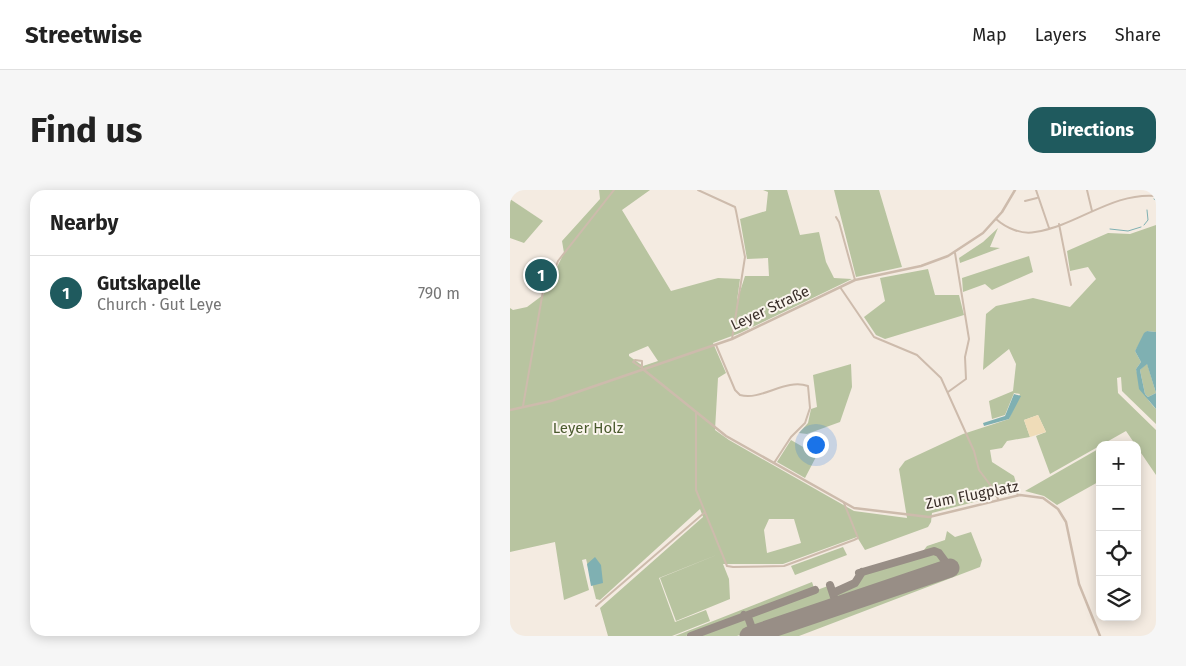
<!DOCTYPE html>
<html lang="en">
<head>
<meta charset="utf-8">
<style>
	:root { --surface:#fff; --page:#f6f6f6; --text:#222; --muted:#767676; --line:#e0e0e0; --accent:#1f5a5e }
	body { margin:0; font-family:"Fira Sans",sans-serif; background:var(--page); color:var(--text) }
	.controls { position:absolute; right:15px; bottom:15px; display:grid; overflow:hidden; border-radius:10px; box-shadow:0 2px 12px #0003 }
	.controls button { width:45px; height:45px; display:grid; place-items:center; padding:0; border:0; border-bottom:1px solid var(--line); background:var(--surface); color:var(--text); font:25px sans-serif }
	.you { position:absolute; left:305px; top:254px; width:18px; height:18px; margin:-12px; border:4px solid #fff; border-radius:50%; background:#1a73e8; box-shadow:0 0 0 8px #1a73e833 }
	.badge { display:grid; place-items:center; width:32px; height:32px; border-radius:50%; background:var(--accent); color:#fff; font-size:16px; font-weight:700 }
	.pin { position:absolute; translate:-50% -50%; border:2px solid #fff; box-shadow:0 1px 5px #0006 }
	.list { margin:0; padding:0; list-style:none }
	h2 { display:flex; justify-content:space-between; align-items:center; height:65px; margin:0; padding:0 20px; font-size:21px }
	h2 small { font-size:16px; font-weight:400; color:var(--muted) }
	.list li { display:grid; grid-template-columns:32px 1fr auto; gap:15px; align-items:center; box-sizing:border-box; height:75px; padding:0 20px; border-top:1px solid var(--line) }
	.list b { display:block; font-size:19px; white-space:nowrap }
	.list p { margin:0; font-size:16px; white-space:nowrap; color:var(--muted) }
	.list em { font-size:16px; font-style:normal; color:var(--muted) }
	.icon { flex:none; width:28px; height:28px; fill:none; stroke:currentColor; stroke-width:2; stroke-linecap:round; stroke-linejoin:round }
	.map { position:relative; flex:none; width:646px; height:446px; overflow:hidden; border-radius:15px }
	header { display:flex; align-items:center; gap:30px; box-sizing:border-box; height:70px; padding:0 25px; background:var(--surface); border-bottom:1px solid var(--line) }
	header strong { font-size:24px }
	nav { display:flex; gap:28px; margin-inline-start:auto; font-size:18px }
	.intro { display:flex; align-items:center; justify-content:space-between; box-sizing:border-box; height:120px; padding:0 30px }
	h1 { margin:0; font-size:35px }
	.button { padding:12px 22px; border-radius:15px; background:var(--accent); color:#fff; font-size:18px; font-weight:700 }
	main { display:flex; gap:30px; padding:0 30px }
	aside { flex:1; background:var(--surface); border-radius:15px; box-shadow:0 2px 12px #0003 }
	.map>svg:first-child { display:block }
	.green { fill:#b8c4a0; fill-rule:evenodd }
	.sand { fill:#efdcb8 }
	.water { fill:#7fb0b2; fill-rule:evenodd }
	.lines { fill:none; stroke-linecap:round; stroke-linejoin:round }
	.stream { stroke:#7fb0b2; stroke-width:1 }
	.taxiway { stroke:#988e86; stroke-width:8 }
	.runway { stroke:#988e86; stroke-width:19 }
	.minor { stroke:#cdbbac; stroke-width:2 }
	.tertiary { stroke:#cdbbac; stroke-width:2.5 }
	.labels { text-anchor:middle; stroke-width:4; stroke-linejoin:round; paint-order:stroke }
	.street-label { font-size:15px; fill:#3b302b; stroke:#fbf5ee }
	.park-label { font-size:15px; fill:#4a5a2e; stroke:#fbf5ee }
</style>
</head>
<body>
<header>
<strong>Streetwise</strong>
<nav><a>Map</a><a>Layers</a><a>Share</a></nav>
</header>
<div class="intro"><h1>Find us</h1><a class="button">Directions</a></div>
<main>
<aside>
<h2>Nearby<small></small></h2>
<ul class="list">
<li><span class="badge">1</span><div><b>Gutskapelle</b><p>Church · Gut Leye</p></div><em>790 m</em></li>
</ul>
</aside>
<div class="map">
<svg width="646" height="446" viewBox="0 0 646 446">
	<rect width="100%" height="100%" fill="#f4ebe1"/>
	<path class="green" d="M89 0H140L112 20 161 101 208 88 230 89 227 111 235 86H259L258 68 237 69 230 29 256 21 258 2 253 0H277L290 45 309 42 316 72 324 88 342 89 230 143 203 153 216 183 208 188 205 240 219 250 344 321 397 328 389 279 395 271 453 244 499 229 510 204 504 203 495 225 482 229 479 211 503 201 506 174 499 159 473 180 476 124 486 116 523 108 560 117 586 89 578 77 560 81 557 61 598 43 620 44 646 35V142L637 141 625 161 631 172 626 179C631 197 633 205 646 219V234L615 204 612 201 611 187 607 188 608 203 646 240V285L616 241 540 284 526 246 536 242 528 225 514 230 520 247 497 251 492 258 480 260 482 272 504 286 509 303 487 306 422 323 421 332 418 337 355 360 347 347 273 374H213L219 389 220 409 166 431 150 388 209 364 149 388 165 432 196 420 200 431 162 446H98L90 418 193 327 190 319 90 410 86 409 76 369 72 370 79 400 54 410 45 352 0 362V118L3 120 17 117 33 105 54 63 52 51 90 9ZM138 156 148 171 133 176 119 166V164ZM259 329H284L291 353 257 363 254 340Z
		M324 0H369L392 77 346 87Z
		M0 9 33 31 14 53 0 48Z
		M488 38 480 57 490 58 450 73 449 68 473 52Z
		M519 66 523 82 482 100 475 94 453 102 452 88Z
		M418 79 425 105H449L454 125 375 149 366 145 354 127 375 111 370 88Z
		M637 173 646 203 638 207 635 204 630 180Z
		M341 174 342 197 330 232 297 244 289 243 298 233 301 219 307 217 303 185Z
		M281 250 307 265 295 288 267 272Z
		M590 258V291L547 315 534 306 515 301Z
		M437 341 445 347 461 342 472 370 470 377 289 446H251L446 380 444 372 437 370 427 360H414L417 356 435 350Z
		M333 357 337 365 285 385 281 376Z
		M421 363 428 364 435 375 328 411 326 402 346 393 353 384 401 371Z
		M302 392 304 398 176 446H165Z
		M318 396 324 413 244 439 241 428 244 423Z
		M234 427 238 431 241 441 227 446H185Z"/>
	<path class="sand" d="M528 225 536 242 520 247 514 230Z"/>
	<path class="water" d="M637 141 646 142V219L629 199 626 179 631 172 625 161 634 143ZM637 174 646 203 638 207 635 204 630 180Z
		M504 204 511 206 499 229 474 236 473 233 495 226Z
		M85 367 91 375 93 393 81 396 77 374Z"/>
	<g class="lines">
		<path class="stream" d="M644 9 646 10
			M634 35 638 30 637 20
			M600 39 618 41 631 37"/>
		<path class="taxiway" d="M349 383 424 361 429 363 440 378
			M320 395 326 413 333 414
			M323 403 345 393 352 382
			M234 425 238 427 243 441 240 446
			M181 446 305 400"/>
		<path class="runway" d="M239 446 440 378"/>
		<path class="minor" d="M188 0 225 17 226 21 235 67 222 149
			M526 0 539 38
			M577 0 582 21
			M515 11 527 8
			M326 27 329 32 345 90
			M486 29C496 38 512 45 525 42 567 36 602 2 646 6
			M549 34 561 95
			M330 97 364 147 407 165 431 188 464 261 469 280 484 300 488 309
			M206 155 225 200 230 205C252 211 275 188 298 196L300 218 295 233 281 247 264 273
			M132 178V171L125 170 123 172 132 178 133 179
			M438 202 456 189 455 167 459 149 445 63
			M13 216 33 101 42 87 48 71 104 0
			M186 223V300L217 376 223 377 274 376 344 350 348 348 334 313
			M484 300H505L508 305
			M86 416 194 323"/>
		<path class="tertiary" d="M134 180 216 246 344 318 419 327 510 305 533 308 548 319 556 332 569 394 590 446
			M0 220 41 211 222 149 345 90 411 76 438 66 473 43 492 22 505 0"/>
	</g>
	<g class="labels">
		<g class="street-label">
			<text transform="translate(260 118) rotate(-25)" y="5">Leyer Straße</text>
			<text transform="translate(462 305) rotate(-11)" y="5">Zum Flugplatz</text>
		</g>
		<g class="park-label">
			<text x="78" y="243">Leyer Holz</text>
		</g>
	</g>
</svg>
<div class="controls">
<button>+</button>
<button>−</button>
<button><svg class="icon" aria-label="locate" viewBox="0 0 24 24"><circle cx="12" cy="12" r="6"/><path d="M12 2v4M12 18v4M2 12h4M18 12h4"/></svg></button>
<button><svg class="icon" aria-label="layers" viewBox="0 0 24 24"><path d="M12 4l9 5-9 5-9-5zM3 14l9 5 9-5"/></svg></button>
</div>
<div class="you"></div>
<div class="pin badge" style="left:31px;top:85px">1</div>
</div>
</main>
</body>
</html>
